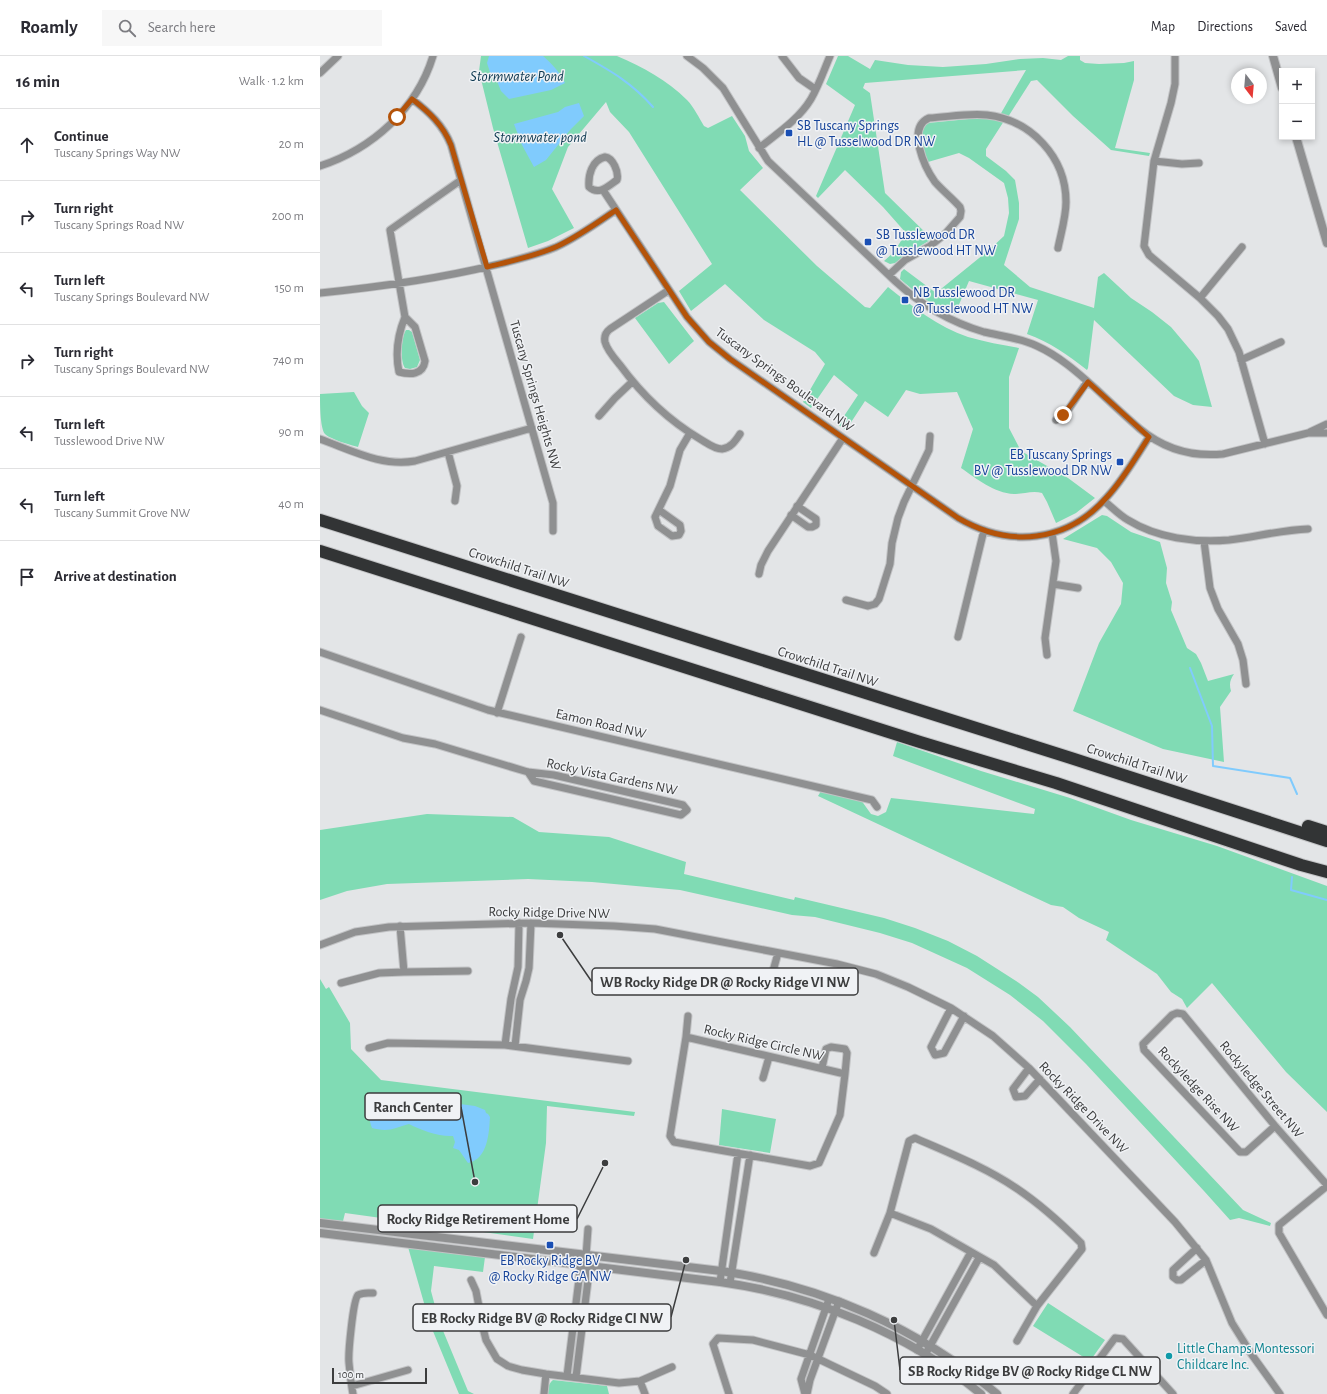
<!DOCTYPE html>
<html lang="en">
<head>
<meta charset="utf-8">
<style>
	:root { --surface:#fff; --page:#f7f7f7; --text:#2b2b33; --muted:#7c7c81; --line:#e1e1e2 }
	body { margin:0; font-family:"Alegreya Sans",sans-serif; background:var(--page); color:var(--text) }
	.controls { position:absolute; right:12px; top:12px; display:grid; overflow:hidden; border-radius:0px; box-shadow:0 2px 6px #0003 }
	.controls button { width:36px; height:36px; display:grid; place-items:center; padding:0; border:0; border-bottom:1px solid var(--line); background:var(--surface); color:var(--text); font:20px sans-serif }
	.compass { position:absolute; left:911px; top:12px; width:36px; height:36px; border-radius:50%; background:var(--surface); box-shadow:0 2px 6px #0003; rotate:164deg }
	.scale { position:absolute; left:12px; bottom:10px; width:95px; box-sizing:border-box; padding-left:4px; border:2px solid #3c3d3e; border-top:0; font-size:11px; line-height:14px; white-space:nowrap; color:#3c3d3e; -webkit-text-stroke:3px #f0f2f5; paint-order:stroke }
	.stop { position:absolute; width:12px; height:12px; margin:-9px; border:3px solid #b45309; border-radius:50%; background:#fff }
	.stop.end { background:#b45309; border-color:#fff; box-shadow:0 1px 4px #0008 }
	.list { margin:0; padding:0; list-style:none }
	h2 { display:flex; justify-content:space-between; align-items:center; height:52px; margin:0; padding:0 16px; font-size:17px }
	h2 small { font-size:13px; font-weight:400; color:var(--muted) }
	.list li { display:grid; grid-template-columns:26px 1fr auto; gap:12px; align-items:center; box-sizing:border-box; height:72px; padding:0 16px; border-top:1px solid var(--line) }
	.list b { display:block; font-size:15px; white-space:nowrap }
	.list p { margin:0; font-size:13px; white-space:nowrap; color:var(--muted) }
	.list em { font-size:13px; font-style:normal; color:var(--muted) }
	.icon { flex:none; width:22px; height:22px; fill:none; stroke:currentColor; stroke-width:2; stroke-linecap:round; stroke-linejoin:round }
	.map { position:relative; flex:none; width:1007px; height:1338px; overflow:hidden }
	header { display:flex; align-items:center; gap:24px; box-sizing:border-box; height:56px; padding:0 20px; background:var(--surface); border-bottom:1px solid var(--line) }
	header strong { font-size:19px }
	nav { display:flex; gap:22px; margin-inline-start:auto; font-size:14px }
	.search { width:280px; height:36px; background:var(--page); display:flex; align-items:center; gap:10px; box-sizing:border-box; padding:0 14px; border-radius:0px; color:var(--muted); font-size:15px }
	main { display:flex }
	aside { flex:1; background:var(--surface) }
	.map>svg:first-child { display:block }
	.green { fill:#80dbb4 }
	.water { fill:#80cbfd }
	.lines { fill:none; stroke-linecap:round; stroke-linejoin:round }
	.stream { stroke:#80cbfd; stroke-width:2 }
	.minor-casing { stroke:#c2c3c5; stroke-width:9 }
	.tertiary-casing { stroke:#c2c3c5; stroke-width:10 }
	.motorway-casing { stroke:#c2c3c5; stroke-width:14 }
	.minor { stroke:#8f9091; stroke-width:7 }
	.tertiary { stroke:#8f9091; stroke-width:8 }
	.motorway { stroke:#323435; stroke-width:12 }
	.route { stroke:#b45309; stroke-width:5 }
	.transit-dot { fill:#1a4fb4; stroke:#f0f2f5; stroke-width:1.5 }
	.culture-dot { fill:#0f9aa8; stroke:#f0f2f5; stroke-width:1.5 }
	.labels { text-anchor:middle; stroke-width:3; stroke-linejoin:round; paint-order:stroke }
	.transit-label { font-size:14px; fill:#164399; stroke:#f0f2f5; text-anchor:start }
	.street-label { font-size:14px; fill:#3c3d3e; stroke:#f0f2f5 }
	.culture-label { font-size:14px; fill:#0d838f; stroke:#f0f2f5; text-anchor:start }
	.water-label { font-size:15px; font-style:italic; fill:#0e3951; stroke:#f0f2f5 }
	.leader { fill:none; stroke:#3c3d3e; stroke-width:1.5 }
	.callout-dot { fill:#3c3d3e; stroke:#f0f2f5; stroke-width:1.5 }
	.callout { fill:#f0f2f5; stroke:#3c3d3e; stroke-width:1.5 }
	.callout-label { font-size:15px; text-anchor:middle; font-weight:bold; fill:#3c3d3e }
</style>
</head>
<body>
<header>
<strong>Roamly</strong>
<div class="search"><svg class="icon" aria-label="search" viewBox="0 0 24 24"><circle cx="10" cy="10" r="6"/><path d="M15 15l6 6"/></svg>Search here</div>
<nav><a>Map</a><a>Directions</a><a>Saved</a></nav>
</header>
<main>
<aside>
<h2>16 min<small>Walk · 1.2 km</small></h2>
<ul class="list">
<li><svg class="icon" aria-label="ahead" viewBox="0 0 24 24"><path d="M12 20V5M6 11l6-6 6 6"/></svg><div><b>Continue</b><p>Tuscany Springs Way NW</p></div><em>20 m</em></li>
<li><svg class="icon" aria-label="right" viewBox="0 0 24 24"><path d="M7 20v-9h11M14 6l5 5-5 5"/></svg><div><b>Turn right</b><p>Tuscany Springs Road NW</p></div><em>200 m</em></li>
<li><svg class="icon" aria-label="left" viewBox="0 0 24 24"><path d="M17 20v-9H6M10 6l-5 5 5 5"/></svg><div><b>Turn left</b><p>Tuscany Springs Boulevard NW</p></div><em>150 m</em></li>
<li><svg class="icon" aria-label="right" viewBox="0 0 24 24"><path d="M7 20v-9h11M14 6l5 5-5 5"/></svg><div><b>Turn right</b><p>Tuscany Springs Boulevard NW</p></div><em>740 m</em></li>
<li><svg class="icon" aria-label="left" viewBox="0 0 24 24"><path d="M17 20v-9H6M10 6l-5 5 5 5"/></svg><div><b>Turn left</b><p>Tusslewood Drive NW</p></div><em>90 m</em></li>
<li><svg class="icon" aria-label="left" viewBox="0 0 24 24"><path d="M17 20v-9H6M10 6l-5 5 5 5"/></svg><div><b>Turn left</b><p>Tuscany Summit Grove NW</p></div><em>40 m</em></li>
<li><svg class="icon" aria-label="arrive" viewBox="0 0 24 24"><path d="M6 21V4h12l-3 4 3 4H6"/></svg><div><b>Arrive at destination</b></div></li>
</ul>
</aside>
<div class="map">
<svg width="1007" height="1338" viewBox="0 0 1007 1338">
	<rect width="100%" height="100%" fill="#e3e5e7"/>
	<path class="green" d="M161 0H297C323 11 347 24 367 44 374 51 379 62 384 70L388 72 412 60 425 80 429 95 443 112 420 134 497 210 545 251 550 252 568 231C593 251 618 271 648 281 665 286 683 289 699 292L689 321V372L701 395 748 422 775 442 756 457 736 467 727 446 722 437C713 434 703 438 694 438 674 437 657 423 641 412L653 373 637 336 600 338 586 334 568 361 545 345 526 374 518 369 538 339 514 319 491 352 483 346 505 308 495 296 444 264 405 228 371 255 359 235 392 208 309 76 290 56 286 46 248 91 232 133 254 172 228 185 208 192 173 72 159 15Z
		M518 0H528L550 13 555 4 588 9 623 11 666 8 700 3 723 2 741 4 748 0H760V4L765 7 779 8 804 7 814 5V24L795 92 830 97 829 100 791 94 753 60 717 24 711 25 688 61 680 59 706 14 545 27 543 32 550 37 565 137 612 183 590 196 575 207 570 208 564 205 574 196 586 177 563 151 525 114 498 142 496 140 535 49 506 28Z
		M659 62 675 63 684 65 666 93V100L686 115 695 124 699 147V163L684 209 710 231 774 252 778 221 784 217 811 242 832 256 851 271 873 297 879 305 892 351 873 349 854 340 774 264 768 312 767 314C748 299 730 286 707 278L718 244 649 225 635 258 624 253 619 252 612 248 592 233 580 223 581 216 584 213 616 237 669 194 684 180 689 157 688 142 684 127 649 102 639 97 608 106C604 94 596 76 608 67Z
		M344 246 374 285 349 308 315 262 338 247Z
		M86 274H89L92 276 100 304 97 311 90 313 85 312C80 306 81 281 86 274Z
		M34 336 42 350 49 357 38 391C30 389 10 383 5 378 0 372 0 347 0 338Z
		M782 459 787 460 811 476 840 486 847 512 846 527 852 546 851 554 867 592 876 598 881 607 888 625 914 618C910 624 909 628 911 635L900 651 904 706 843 693 753 655 779 587 801 548 803 527 791 506 777 492 743 483Z
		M577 686 661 715 750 742 811 764 897 790 1007 830V1056L966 1016 892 927 867 952 862 943 851 936 837 918 786 884 789 876 759 862 743 851 731 849 498 740 501 735 541 744 551 758 558 760 566 756 571 742 714 758 715 753 573 700Z
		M107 758 193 761 219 776 289 781 366 806 364 818 474 844 475 841 564 862 595 872 628 885 657 900 699 927 718 941 750 971 923 1154 951 1167 950 1170 919 1162 910 1164 884 1135 766 1008 723 965 690 939 647 912 592 887 560 877 495 861 472 859 360 834 272 826 208 823 67 828 27 835 0 844V774Z
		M0 923 6 933 9 931 30 967 31 993 61 1024 315 1056 314 1060 227 1050 226 1087 213 1183 25 1157 23 1165 0 1163Z
		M402 1053 456 1063 450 1097 399 1089Z
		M88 1191 165 1201 163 1216 114 1210 111 1235 119 1265 148 1335 154 1338H139L110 1268Z
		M728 1247 785 1284 770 1305 713 1270Z
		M233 1324 287 1330 289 1338H227C228 1333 228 1328 233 1324Z"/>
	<path class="water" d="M169 0H223C232 8 240 16 245 27L231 34 189 43 181 35 177 25 170 16 167 7Z
		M259 47 264 60 250 74 226 104 214 111 202 89 194 68 238 56 245 51Z
		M67 1039 87 1042 108 1052 127 1053 140 1048 155 1050 165 1054 166 1057 168 1058 170 1061C169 1077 168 1103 148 1107L139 1094 133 1092 135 1086 133 1080C119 1081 101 1074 89 1068 84 1069 80 1071 76 1072 68 1075 59 1074 52 1072 46 1056 49 1044 67 1039Z"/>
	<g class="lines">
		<path class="stream" d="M264 0C291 15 312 27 333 51
			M870 612 892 670 893 710 970 722 977 738
			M972 821 971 834 1007 844"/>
		<defs>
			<path id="minor" d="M367 0 383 12 403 32 448 105 575 225C601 249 630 266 664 276 681 280 700 282 717 290 739 300 757 316 775 332 790 346 805 360 820 373 844 393 872 401 903 398L988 377H1007
				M462 0 479 22 495 33
				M855 0V28L851 47 834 105 824 190 829 199 880 242 898 260 908 273 919 296 945 388
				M0 17 18 0
				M92 43C109 56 123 69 131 89L233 447V475
				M439 92C458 77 479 63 491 43 499 29 504 14 510 0
				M285 101C293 102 299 116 297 124 288 130 279 140 269 131 268 119 272 104 285 101Z
				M834 105 862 108 879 107
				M0 110C52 93 97 53 113 0
				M283 134 367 261 389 286 410 303 638 462C689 492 747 487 787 441 803 424 816 401 829 381
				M569 219 585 204 610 190 625 178 640 161 641 155 640 151C632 142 623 135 615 126 605 112 586 72 609 62 628 61 648 57 667 59 711 64 746 101 746 146 746 161 741 177 738 192
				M349 234 290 273C286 276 284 281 285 286 287 294 295 303 300 309 322 339 348 364 380 383 387 387 394 393 402 393 411 392 416 384 420 378
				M0 237C59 231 117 223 175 209 196 204 217 199 236 191 258 181 277 167 296 154
				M880 242 922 191
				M85 261 95 271 105 305C103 319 90 319 79 316 75 297 78 278 85 261L70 174 141 124
				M921 304 961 286
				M279 360 295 342 312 326
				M736 364 748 354 767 326
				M990 376 1007 368
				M0 383C31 394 62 411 95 405L212 372
				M128 396 137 430 135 445
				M784 445C792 451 799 459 808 464 837 482 875 487 909 484 935 481 961 474 988 473
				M339 454 360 469 361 475 359 479 352 480 338 470 335 461 350 430 360 394 370 377
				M471 459 488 471H492L496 469V463L477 450
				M884 485 890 532 898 553 918 588 923 604 926 628
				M439 518 441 509 448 495 523 382
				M733 528 758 532
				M526 544 548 550 555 548 559 543 570 508 572 487 578 462 584 446 609 394 610 380
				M638 581 664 474
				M0 596 168 654 552 744 557 751
				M727 599 725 582 736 505 732 477
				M0 654 83 682 115 688 208 716 234 719 363 749 367 754 361 759 214 725 208 716
				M177 657 201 581
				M80 870 84 916
				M0 889 35 876 69 871 211 867 294 870 335 873 517 908 556 918 588 931 631 952 673 980 709 1012 855 1166 886 1204 912 1267 932 1299 960 1338
				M453 915 458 897
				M21 927 59 917 84 916 148 915
				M631 952 611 991 615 999 624 997 644 960
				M366 981 525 1018 520 1059 499 1107 490 1110 354 1086 350 1080Z
				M366 981 368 960
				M185 989 191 943 198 911 199 867
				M195 990 200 944 206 925 209 912 211 867
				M49 992 68 987 185 989 308 1005
				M502 1012 506 993 511 991 525 993 527 997 525 1018
				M709 1012 693 1033 696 1041 705 1040 720 1023
				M443 1022 449 1001
				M955 1070 926 1096H920L824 994 823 988 852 959 857 957 863 958 955 1070 1007 1129
				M1007 1130 959 1169V1177L1007 1259
				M877 1192 853 1214V1221L857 1224H861L886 1204
				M554 1197 570 1157
				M266 1200 268 1173
				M151 1224 156 1235 163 1272 166 1284 177 1303 188 1310 202 1314 226 1318 299 1327 320 1325 325 1338
				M400 1226 418 1097
				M410 1227 430 1099
				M697 1285 717 1250 762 1193 761 1187C741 1167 720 1148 696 1132 665 1111 629 1097 595 1082L589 1085 570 1157 611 1173 674 1209 717 1250
				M597 1294 651 1196
				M605 1299 659 1202
				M247 1320 262 1199
				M256 1321 271 1200
				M320 1325 352 1311
				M32 1330 88 1314
				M33 1338C31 1328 30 1317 29 1307 28 1298 33 1244 38 1239 43 1236 48 1237 53 1237
				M224 1338 226 1318
				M409 1338 393 1288 398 1282 433 1284 490 1299 555 1330 567 1338
				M485 1338 481 1323 509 1243
				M487 1338 490 1324 519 1245
				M753 1338 795 1282 803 1283 853 1338"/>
			<path id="tertiary" d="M953 0 962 32
				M976 81 1007 187
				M0 1167 401 1215C503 1230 598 1272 677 1338
				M0 1177 400 1226C493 1239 588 1277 661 1338"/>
			<path id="motorway" d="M0 464 754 703 1007 785
				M0 495 600 686 736 727 981 809 1007 816
				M988 770 1007 776"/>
		</defs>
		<use href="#minor" class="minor-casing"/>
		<use href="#tertiary" class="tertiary-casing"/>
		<use href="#motorway" class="motorway-casing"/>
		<use href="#minor" class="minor"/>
		<use href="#tertiary" class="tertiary"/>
		<use href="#motorway" class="motorway"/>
	</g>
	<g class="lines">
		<path class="route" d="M77 61 92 43C109 56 123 69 131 89L167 211C191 205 216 200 238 190 259 180 277 167 296 154L367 261 389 286 410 303 638 462C689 492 747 487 787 441 803 424 816 401 829 381L768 326 754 345 743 359"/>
	</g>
	<g class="transit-dot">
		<rect x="465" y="73" width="8" height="8" rx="2"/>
		<rect x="544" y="182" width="8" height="8" rx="2"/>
		<rect x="581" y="240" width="8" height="8" rx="2"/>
		<rect x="796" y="402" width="8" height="8" rx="2"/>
		<rect x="226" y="1185" width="8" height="8" rx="2"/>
	</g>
	<circle class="culture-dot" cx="849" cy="1300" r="4"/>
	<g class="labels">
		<g class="transit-label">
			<text x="477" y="74">SB Tuscany Springs<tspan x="477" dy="16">HL @ Tusselwood DR NW</tspan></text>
			<text x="556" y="183">SB Tusslewood DR<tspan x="556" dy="16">@ Tusslewood HT NW</tspan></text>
			<text x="593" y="241">NB Tusslewood DR<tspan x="593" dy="16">@ Tusslewood HT NW</tspan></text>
			<text x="792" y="403" text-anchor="end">EB Tuscany Springs<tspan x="792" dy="16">BV @ Tusslewood DR NW</tspan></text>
			<text x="230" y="1209" text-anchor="middle">EB Rocky Ridge BV<tspan x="230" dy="16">@ Rocky Ridge GA NW</tspan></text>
		</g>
		<g class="street-label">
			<text transform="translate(465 323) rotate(36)" y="5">Tuscany Springs Boulevard NW</text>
			<text transform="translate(216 339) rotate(74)" y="5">Tuscany Springs Heights NW</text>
			<text transform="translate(199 511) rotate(18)" y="5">Crowchild Trail NW</text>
			<text transform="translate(508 610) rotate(18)" y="5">Crowchild Trail NW</text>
			<text transform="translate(281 667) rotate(13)" y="5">Eamon Road NW</text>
			<text transform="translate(817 707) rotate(18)" y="5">Crowchild Trail NW</text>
			<text transform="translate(292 720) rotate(12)" y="5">Rocky Vista Gardens NW</text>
			<text transform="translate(229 856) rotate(1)" y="5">Rocky Ridge Drive NW</text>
			<text transform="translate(444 986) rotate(13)" y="5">Rocky Ridge Circle NW</text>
			<text transform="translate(879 1033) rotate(47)" y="5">Rockyledge Rise NW</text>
			<text transform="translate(942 1033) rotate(50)" y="5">Rockyledge Street NW</text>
			<text transform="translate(764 1051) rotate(46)" y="5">Rocky Ridge Drive NW</text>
		</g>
		<g class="culture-label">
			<text x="857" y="1297">Little Champs Montessori<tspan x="857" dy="16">Childcare Inc.</tspan></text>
		</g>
		<g class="water-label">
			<text x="197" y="25">Stormwater Pond</text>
			<text x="220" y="86">Stormwater pond</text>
		</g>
	</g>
	<path class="leader" d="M240 879L272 926M155 1126L141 1051M285 1107L257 1163M366 1204L351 1261M574 1264L580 1314"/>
	<g class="callout-dot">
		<circle cx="240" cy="879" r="4"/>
		<circle cx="155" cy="1126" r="4"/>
		<circle cx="285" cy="1107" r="4"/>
		<circle cx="366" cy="1204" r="4"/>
		<circle cx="574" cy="1264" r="4"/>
	</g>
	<g class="callout">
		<rect x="272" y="912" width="266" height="27" rx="4"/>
		<rect x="45" y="1037" width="96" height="27" rx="4"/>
		<rect x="58" y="1149" width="199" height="27" rx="4"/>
		<rect x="93" y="1248" width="258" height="27" rx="4"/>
		<rect x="580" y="1301" width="260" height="27" rx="4"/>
	</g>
	<g class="callout-label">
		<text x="405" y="931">WB Rocky Ridge DR @ Rocky Ridge VI NW</text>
		<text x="93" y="1056">Ranch Center</text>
		<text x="158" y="1168">Rocky Ridge Retirement Home</text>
		<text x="222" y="1267">EB Rocky Ridge BV @ Rocky Ridge CI NW</text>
		<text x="710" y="1320">SB Rocky Ridge BV @ Rocky Ridge CL NW</text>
	</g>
</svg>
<div class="controls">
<button>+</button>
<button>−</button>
</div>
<svg class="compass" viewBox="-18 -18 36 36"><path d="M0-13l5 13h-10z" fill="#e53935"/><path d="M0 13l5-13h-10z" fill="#7c7c81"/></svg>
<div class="scale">100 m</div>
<div class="stop" style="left:77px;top:61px"></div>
<div class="stop end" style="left:743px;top:359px"></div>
</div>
</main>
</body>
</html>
